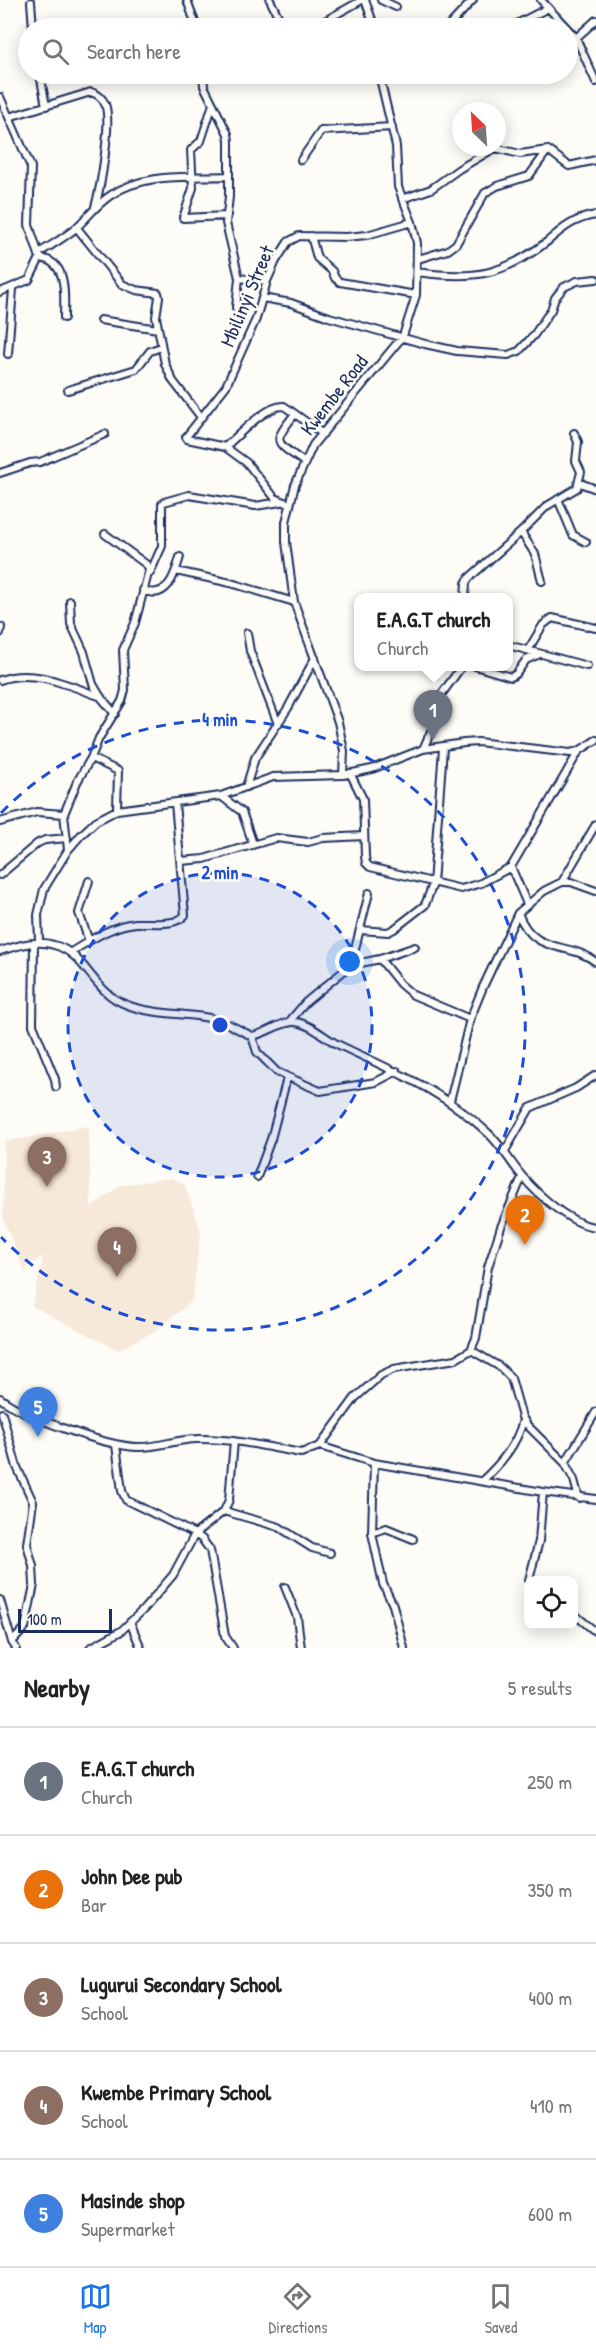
<!DOCTYPE html>
<html lang="en">
<head>
<meta charset="utf-8">
<style>
	:root { --surface:#fff; --page:#f6f6f6; --text:#222; --muted:#767676; --line:#e0e0e0; --accent:#1a73e8 }
	body { margin:0; font-family:"Patrick Hand",sans-serif; background:var(--page); color:var(--text) }
	.controls { position:absolute; right:18px; bottom:18px; display:grid; overflow:hidden; border-radius:12px; box-shadow:0 3px 15px #0003 }
	.controls button { width:54px; height:54px; display:grid; place-items:center; padding:0; border:0; border-bottom:2px solid var(--line); background:var(--surface); color:var(--text); font:30px sans-serif }
	.compass { position:absolute; left:452px; top:102px; width:54px; height:54px; border-radius:50%; background:var(--surface); box-shadow:0 3px 15px #0003; rotate:335deg }
	.scale { position:absolute; left:18px; bottom:15px; width:94px; box-sizing:border-box; padding-left:6px; border:3px solid #1b2f5e; border-top:0; font-size:16px; line-height:21px; white-space:nowrap; color:#1b2f5e; -webkit-text-stroke:4px #fdfcf7; paint-order:stroke }
	.you { position:absolute; left:350px; top:962px; width:21px; height:21px; margin:-15px; border:4px solid #fff; border-radius:50%; background:#1a73e8; box-shadow:0 0 0 9px #1a73e833 }
	.badge { display:grid; place-items:center; width:39px; height:39px; border-radius:50%; background:var(--accent); color:#fff; font-size:20px; font-weight:700 }
	.pin { position:absolute; translate:-50% -50px; filter:drop-shadow(0 2px 3px #0008) }
	.pin::after { content:''; position:absolute; top:32px; width:21px; height:18px; background:inherit; clip-path:polygon(0 0,100% 0,50% 100%) }
	.popup { position:absolute; left:354px; top:593px; width:159px; height:78px; box-sizing:border-box; display:grid; place-content:center; border-radius:12px; background:var(--surface); filter:drop-shadow(0 2px 4px #0005); font-size:20px; white-space:nowrap; color:var(--muted) }
	.popup b { font-size:22px; color:var(--text) }
	.popup::after { content:''; position:absolute; left:50%; top:100%; margin-left:-12px; border:12px solid transparent; border-top-color:var(--surface) }
	.list { margin:0; padding:0; list-style:none }
	h2 { display:flex; justify-content:space-between; align-items:center; height:78px; margin:0; padding:0 24px; font-size:26px }
	h2 small { font-size:20px; font-weight:400; color:var(--muted) }
	.list li { display:grid; grid-template-columns:39px 1fr auto; gap:18px; align-items:center; box-sizing:border-box; height:108px; padding:0 24px; border-top:2px solid var(--line) }
	.list b { display:block; font-size:22px; white-space:nowrap }
	.list p { margin:0; font-size:20px; white-space:nowrap; color:var(--muted) }
	.list em { font-size:20px; font-style:normal; color:var(--muted) }
	.icon { flex:none; width:33px; height:33px; fill:none; stroke:currentColor; stroke-width:2; stroke-linecap:round; stroke-linejoin:round }
	.map { position:relative; flex:none; width:596px; height:1648px; overflow:hidden }
	.search { position:absolute; background:var(--surface); box-shadow:0 3px 15px #0003; left:18px; right:18px; top:18px; height:66px; display:flex; align-items:center; gap:15px; box-sizing:border-box; padding:0 21px; border-radius:33px; color:var(--muted); font-size:22px }
	.sheet { height:618px; background:var(--surface) }
	nav { display:flex; justify-content:space-around; align-items:center; box-sizing:border-box; height:84px; border-top:2px solid var(--line); background:var(--surface); font-size:16px; color:var(--muted) }
	nav a { display:grid; justify-items:center; gap:3px }
	nav .on { color:var(--accent) }
	.map>svg:first-child { display:block }
	.built { fill:#f7e9da }
	.lines { fill:none; stroke-linecap:round; stroke-linejoin:round }
	.street-casing { stroke:#1b2f5e; stroke-width:10 }
	.street { stroke:#fdfcf7; stroke-width:6 }
	.ring { fill:none; stroke:#1d4ed8; stroke-width:3; stroke-dasharray:10 8 }
	.labels { text-anchor:middle; stroke-width:5; stroke-linejoin:round; paint-order:stroke }
	.street-label { font-size:20px; fill:#1b2f5e; stroke:#fdfcf7 }
	.centre { fill:#1d4ed8; stroke:#fdfcf7; stroke-width:3 }
	.ring-label { font-size:18px; text-anchor:middle; font-weight:bold; fill:#1d4ed8; stroke:#fdfcf7; stroke-width:5; stroke-linejoin:round; paint-order:stroke }
</style>
</head>
<body>
<div class="map">
<svg width="596" height="1648" viewBox="0 0 596 1648">
	<rect width="100%" height="100%" fill="#fdfcf7"/>
	<filter id="ink" filterUnits="userSpaceOnUse"><feTurbulence type="fractalNoise" baseFrequency=".0167" numOctaves="2"/><feDisplacementMap in="SourceGraphic" scale="12" xChannelSelector="R" yChannelSelector="G"/><feConvolveMatrix kernelMatrix="1 2 1 2 8 2 1 2 1" color-interpolation-filters="sRGB"/></filter>
	<g filter="url(#ink)">
		<path class="built" d="M89 1126 91 1208 121 1185 172 1178 185 1185 201 1231 192 1301 155 1331 118 1350 32 1306 44 1256 28 1266 25 1273 3 1218 4 1142Z"/>
		<g class="lines">
			<defs>
				<path id="street" d="M187 0 197 28
					M270 0 284 28
					M365 0 375 28
					M381 0 396 7
					M541 0 576 38 596 82
					M31 2 33 28
					M312 28 362 0
					M447 28 473 0
					M509 28 548 8
					M576 38 596 20
					M40 74 46 106
					M122 74H123
					M203 74 204 86 228 134 229 141V197L226 223 239 278 236 308
					M380 78 394 74
					M41 80 65 74
					M0 97 31 167 29 225 40 258 29 280 0 292
					M213 104 201 141 191 150 193 188 183 218 227 216
					M9 117 91 92C98 94 102 97 105 104 112 122 101 186 95 207
					M301 160 321 131 392 127
					M402 199 431 189 459 169 495 148 520 154 548 150 569 166 596 160
					M77 228 122 284 136 290 158 293 159 297 156 317 165 364 173 381 200 416
					M311 236 317 258 332 271 335 278 340 282 416 295
					M39 253C51 245 66 237 77 227 89 216 97 204 111 195 145 172 190 178 229 176
					M40 258C69 262 64 296 64 318
					M418 259 448 250 456 244 485 193 497 186 529 176 548 150
					M417 272C473 280 503 276 548 241 563 228 575 218 596 215
					M239 278 267 281
					M262 298 291 303 329 317 425 344 457 351 508 355 519 351 534 335 551 310 555 298 564 287 577 281 596 279
					M100 320 158 329
					M8 354 13 289
					M68 390 136 369 150 351 161 347
					M295 414C270 445 276 441 305 463
					M225 447C239 435 266 405 284 406L323 434
					M0 473 30 463 40 462 105 434
					M580 483 596 489
					M558 499 573 535 586 542
					M289 504 275 498 247 463 225 447 187 439 186 437 226 386 256 319 267 281 276 261 288 242 299 236 346 237 367 235 412 222
					M521 532 535 554 542 581
					M176 571 231 583 294 602
					M150 573 162 546V504L164 502 189 495 255 506 281 502
					M143 590C167 601 175 575 180 557
					M465 598 466 583 469 578 521 532 547 506 577 488 581 472 576 461 578 442 574 433
					M70 601 71 624 84 652 93 684 100 696 115 714
					M0 633 1 627
					M247 633 250 651 278 724
					M508 645 587 666
					M528 650 543 625 552 618 596 628
					M475 666 511 677 516 674 526 660 540 654
					M0 680C33 668 67 685 99 696
					M423 749 432 729 438 699 462 666
					M91 758 118 771 117 810
					M350 773 363 799 365 856 366 863 370 867 461 889 481 883 511 867
					M343 775 344 751 338 722 294 602 286 542V522L295 485 313 445 403 336 416 295 417 243 412 222 398 187 396 146 379 74
					M246 787 255 758 288 708 315 658
					M221 796 242 812 253 844
					M0 822 37 812 64 814
					M68 850 64 814 77 782 91 758 99 738 122 701 125 690 123 650 135 623 149 570 147 565 105 534
					M181 861 204 859 276 838 308 842 323 838 364 836
					M0 875 38 843 45 840 67 838
					M89 881 79 913 89 941
					M562 882 596 824
					M527 904 511 867 579 751
					M518 913C535 957 568 940 596 962
					M360 930 388 932 394 929 425 905 433 884 443 748
					M39 941 38 915 44 889 68 850 81 835 96 821 117 810 221 796 273 777 343 775 372 769 423 749 464 743 478 742 570 753 579 751 596 740
					M34 943 33 1025 55 1079 56 1087
					M0 951C18 946 36 939 54 945 82 952 91 984 115 999 142 1016 184 1012 214 1019 228 1022 240 1031 252 1036 266 1034 281 1021 295 1022 310 1023 326 1039 339 1045 395 1072 442 1090 488 1133 502 1146 510 1162 522 1176 538 1195 571 1225 596 1227
					M71 952C91 940 112 925 136 923 150 922 176 927 185 915L175 803
					M380 959 400 984 413 995 470 1019
					M351 965 369 893
					M289 1022 306 1002 351 965 380 959 415 947
					M252 1036 257 1052 277 1072 320 1091 376 1082 397 1071
					M450 1101 470 1019 483 987 518 913 544 891 562 882H571L596 891
					M505 1151 530 1108 576 1088 596 1075
					M257 1177 271 1139 287 1078
					M471 1350 500 1367 511 1378 522 1417 527 1425 565 1463 574 1480 579 1498
					M0 1398C25 1417 106 1446 137 1447 157 1448 177 1439 197 1439 232 1438 267 1447 301 1453L320 1446 355 1398 381 1375 394 1369 456 1359 471 1350 476 1338 488 1267 501 1227 522 1177
					M2 1413 17 1467 33 1502 27 1544 33 1566 34 1585 25 1628 12 1642
					M116 1445 122 1491 126 1500 195 1534 202 1539 210 1550 225 1636 233 1648
					M320 1446 374 1463 543 1492 596 1499
					M374 1463 372 1533 383 1584 393 1605 404 1648
					M565 1463 596 1412
					M482 1481C500 1464 517 1445 523 1420
					M224 1511 279 1527 312 1548 330 1553
					M372 1533 386 1528 413 1539
					M529 1580 539 1541 543 1492
					M285 1587 297 1617 301 1648
					M0 1600 12 1642 16 1648
					M574 1614 596 1632
					M130 1622 141 1648
					M90 1648 121 1631 144 1609 173 1575 195 1534 224 1511 229 1500 234 1441"/>
			</defs>
			<use href="#street" class="street-casing"/>
			<use href="#street" class="street"/>
		</g>
	</g>
	<circle cx="220" cy="1025" r="152" fill="#1d4ed8" fill-opacity=".12"/>
	<g class="ring">
		<circle cx="220" cy="1025" r="152"/>
		<path d="M1 813A305 305 0 1 1 1 1237"/>
	</g>
	<g class="labels">
		<g class="street-label">
			<text transform="translate(247 296) rotate(-67)" y="7">Mbilinyi Street</text>
			<text transform="translate(334 395) rotate(-52)" y="7">Kwembe Road</text>
		</g>
	</g>
	<circle cx="220" cy="1025" r="9" class="centre"/>
	<g class="ring-label">
		<text x="220" y="726">4 min</text>
		<text x="220" y="879">2 min</text>
	</g>
</svg>
<div class="controls">
<button><svg class="icon" aria-label="locate" viewBox="0 0 24 24"><circle cx="12" cy="12" r="6"/><path d="M12 2v4M12 18v4M2 12h4M18 12h4"/></svg></button>
</div>
<svg class="compass" viewBox="-18 -18 36 36"><path d="M0-13l5 13h-10z" fill="#e53935"/><path d="M0 13l5-13h-10z" fill="#767676"/></svg>
<div class="scale">100 m</div>
<div class="you"></div>
<div class="pin badge" style="left:433px;top:740px;background:#6b7280">1</div>
<div class="popup"><b>E.A.G.T church</b>Church</div>
<div class="pin badge" style="left:525px;top:1245px;background:#e8710a">2</div>
<div class="pin badge" style="left:47px;top:1187px;background:#8d6e63">3</div>
<div class="pin badge" style="left:117px;top:1277px;background:#8d6e63">4</div>
<div class="pin badge" style="left:38px;top:1437px;background:#3f7fe0">5</div>
<div class="search"><svg class="icon" aria-label="search" viewBox="0 0 24 24"><circle cx="10" cy="10" r="6"/><path d="M15 15l6 6"/></svg>Search here</div>
</div>
<section class="sheet">
<h2>Nearby<small>5 results</small></h2>
<ul class="list">
<li><span class="badge" style="background:#6b7280">1</span><div><b>E.A.G.T church</b><p>Church</p></div><em>250 m</em></li>
<li><span class="badge" style="background:#e8710a">2</span><div><b>John Dee pub</b><p>Bar</p></div><em>350 m</em></li>
<li><span class="badge" style="background:#8d6e63">3</span><div><b>Lugurui Secondary School</b><p>School</p></div><em>400 m</em></li>
<li><span class="badge" style="background:#8d6e63">4</span><div><b>Kwembe Primary School</b><p>School</p></div><em>410 m</em></li>
<li><span class="badge" style="background:#3f7fe0">5</span><div><b>Masinde shop</b><p>Supermarket</p></div><em>600 m</em></li>
</ul>
</section>
<nav>
<a class="on"><svg class="icon" aria-label="map" viewBox="0 0 24 24"><path d="M3 6l6-2 6 2 6-2v14l-6 2-6-2-6 2zM9 4v14M15 6v14"/></svg>Map</a>
<a><svg class="icon" aria-label="directions" viewBox="0 0 24 24"><path d="M12 3l9 9-9 9-9-9zM9 14v-3h6M13 9l2 2-2 2"/></svg>Directions</a>
<a><svg class="icon" aria-label="saved" viewBox="0 0 24 24"><path d="M7 4h10v16l-5-4-5 4z"/></svg>Saved</a>
</nav>
</body>
</html>
